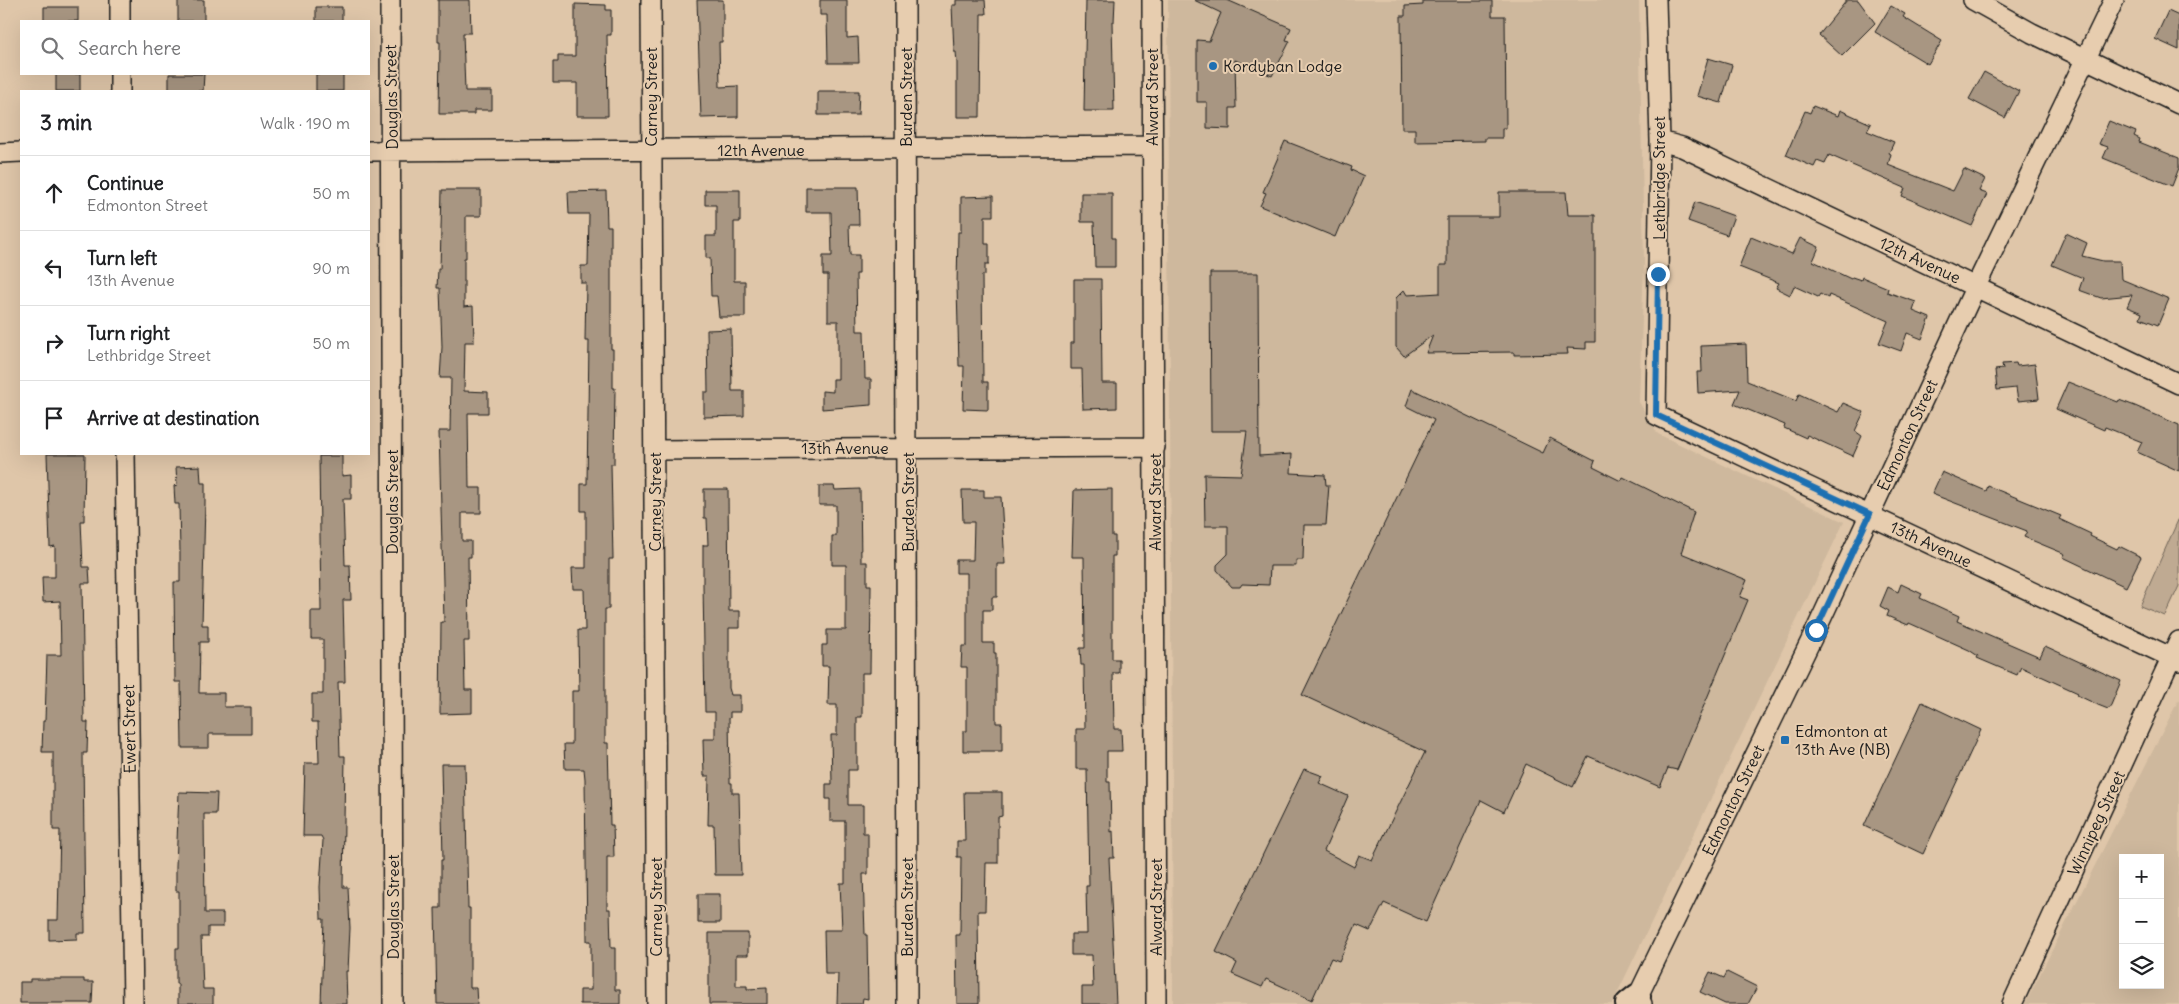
<!DOCTYPE html>
<html lang="en">
<head>
<meta charset="utf-8">
<style>
	:root { --surface:#fff; --page:#f2f2f2; --text:#202124; --muted:#757577; --line:#e0e0e0 }
	body { margin:0; font-family:Delius,sans-serif; background:var(--page); color:var(--text) }
	.controls { position:absolute; right:15px; bottom:15px; display:grid; overflow:hidden; border-radius:0px; box-shadow:0 5px 20px #0002 }
	.controls button { width:45px; height:45px; display:grid; place-items:center; padding:0; border:0; border-bottom:1px solid var(--line); background:var(--surface); color:var(--text); font:25px sans-serif }
	.stop { position:absolute; width:15px; height:15px; margin:-11px; border:4px solid #1f6fb2; border-radius:50%; background:#fff }
	.stop.end { background:#1f6fb2; border-color:#fff; box-shadow:0 1px 5px #0008 }
	.list { margin:0; padding:0; list-style:none }
	h2 { display:flex; justify-content:space-between; align-items:center; height:65px; margin:0; padding:0 20px; font-size:21px }
	h2 small { font-size:16px; font-weight:400; color:var(--muted) }
	.list li { display:grid; grid-template-columns:32px 1fr auto; gap:15px; align-items:center; box-sizing:border-box; height:75px; padding:0 20px; border-top:1px solid var(--line) }
	.list b { display:block; font-size:19px; white-space:nowrap }
	.list p { margin:0; font-size:16px; white-space:nowrap; color:var(--muted) }
	.list em { font-size:16px; font-style:normal; color:var(--muted) }
	.icon { flex:none; width:28px; height:28px; fill:none; stroke:currentColor; stroke-width:2; stroke-linecap:round; stroke-linejoin:round }
	.map { position:relative; flex:none; width:2179px; height:1004px; overflow:hidden }
	.search { position:absolute; background:var(--surface); box-shadow:0 5px 20px #0002; left:20px; top:20px; width:350px; height:55px; display:flex; align-items:center; gap:12px; box-sizing:border-box; padding:0 18px; border-radius:0px; color:var(--muted); font-size:19px }
	.panel { position:absolute; background:var(--surface); box-shadow:0 5px 20px #0002; left:20px; top:90px; width:350px; height:365px; border-radius:0px }
	.map>svg:first-child { display:block }
	.built { fill:#ceb89d; fill-rule:evenodd }
	.green { fill:#bfaa92; stroke:#6e6357 }
	.building { fill:#a89682; stroke:#1c1c1c }
	.lines { fill:none; stroke-linecap:round; stroke-linejoin:round }
	.minor-casing { stroke:#1c1c1c; stroke-width:22 }
	.major-casing { stroke:#1c1c1c; stroke-width:28 }
	.minor { stroke:#e7cdaf; stroke-width:19 }
	.major { stroke:#e7cdaf; stroke-width:24 }
	.route { stroke:#1f6fb2; stroke-width:6 }
	.poi-dot { fill:#1f6fb2; stroke:#e7cdaf; stroke-width:2 }
	.labels { text-anchor:middle; stroke-width:4; stroke-linejoin:round; paint-order:stroke }
	.poi-label { font-size:16px; fill:#1c1c1c; stroke:#e7cdaf; text-anchor:start }
	.street-label { font-size:16px; fill:#1c1c1c; stroke:#e7cdaf }
</style>
</head>
<body>
<div class="map">
<svg width="2179" height="1004" viewBox="0 0 2179 1004">
	<rect width="100%" height="100%" fill="#dfc6a9"/>
	<filter id="ink" filterUnits="userSpaceOnUse"><feTurbulence type="fractalNoise" baseFrequency=".02" numOctaves="2"/><feDisplacementMap in="SourceGraphic" scale="10" xChannelSelector="R" yChannelSelector="G"/><feConvolveMatrix kernelMatrix="1 2 1 2 8 2 1 2 1" color-interpolation-filters="sRGB"/></filter>
	<g filter="url(#ink)">
		<path class="built" d="M1168 0H1639L1644 263 1639 402 1658 434 1844 522 1612 1004H1173Z
			M2179 699V1004H2025ZM2123 858H2160V985H2123Z"/>
		<path class="green" d="M2179 518V586L2165 616 2140 606Z"/>
		<path class="building" d="M178 0H204V21H178Z
			M438 0H470L471 33H463L465 91H492V110H474V114H439L440 42H438Z
			M697 0H723V24H722V42H719L720 87 738 86V117L701 118Z
			M820 0H847V38L858 37 859 63H828L827 15H820Z
			M956 0H985L986 14H981L980 117H957V63L956 52H954L952 5H956Z
			M1086 0H1115L1114 22H1112L1114 111H1084Z
			M1194 0H1227L1291 28 1286 40 1290 41 1272 76 1235 60 1236 108H1230V129L1207 128V102H1197V40L1209 41 1221 13Z
			M1847 0H1858L1875 23 1842 56 1819 35Z
			M1423 1H1492V16H1505L1506 128H1502V138H1485V141L1415 142V129H1402L1401 16H1405V6L1423 5Z
			M575 4 606 5V10H611V35H607L608 116H577V83H553V62H558V56H575Z
			M1891 6 1905 14 1903 17 1942 41 1928 64 1875 32Z
			M44 7H78V21H44Z
			M316 7H342V21H316Z
			M2168 11 2179 16V50L2155 39Z
			M1708 58 1732 65 1721 103 1697 96Z
			M1984 72 2019 91 2005 118 1969 99Z
			M56 74H80V91H56Z
			M169 74H204L203 91H169Z
			M316 74H343V91H316Z
			M818 91H859L858 115H818Z
			M1813 106 1838 116 1840 110 1871 124 1867 131 1894 142 1889 153 1891 154 1888 165 1953 191 1964 169 1985 179 1979 191 1987 194 1972 226 1902 196 1905 188 1829 155 1825 164 1817 161 1814 167 1786 155 1805 111 1810 113Z
			M2109 121 2136 132 2134 136 2140 139 2139 142 2179 158V168L2172 186 2103 158 2108 147 2099 144Z
			M1285 141 1352 167 1351 170 1364 176 1342 226 1340 225 1335 237 1260 206 1266 193 1263 192Z
			M806 187H858L859 225H849L850 255H859V274H856L857 331H864L865 379H871V405L822 409V391L833 392V379H838V321H828V275H823V256H832L831 212H806Z
			M442 190H481V216H466V258H464V307L473 306 474 342H465L464 391 488 392V413H468L469 488H481V513H462V541H471V557H468L469 641H464L465 690H472V713L440 714 441 622H444L439 431H450L451 378H440L442 347 440 288H437L438 269H440Z
			M705 190H740V222H734V281H745V317H719L717 296H711L710 258H706V236H716V205H705Z
			M606 191 607 226H611V349H613V388H615L614 464H611L613 559H609V609H605V743H608L610 825H613L614 857H607V909H610L611 948H615V990H620V1004H580V990H591V941H587L585 779 584 769H565L564 744H572V691H579L578 630H585L584 589H573L572 568H586V511H581V484H587L589 341H585L586 283H581V266H588L589 214H569L568 192Z
			M1499 192H1566L1568 215H1595V342H1586V349L1567 348 1568 354 1514 355V352L1426 353 1433 335 1404 356 1396 347V298L1404 290 1407 295 1440 293V265H1447V217H1499Z
			M1081 193H1112V238H1115V267H1095L1094 222H1081Z
			M993 196V216H985V244H989V264H985V275H982L983 382H988V410L963 409 964 366H959L957 286 958 232H961V197Z
			M1695 202 1734 216 1727 235 1688 221Z
			M2066 233 2087 243 2082 256 2103 261H2120L2121 279 2169 299 2158 325 2140 318 2142 313 2127 307 2132 295 2101 298 2079 290 2083 278 2052 265Z
			M1751 237 1792 254 1800 238 1819 247 1813 261 1851 279 1852 277 1861 280 1862 277 1888 288 1887 292 1916 302 1913 311 1930 318 1922 339 1907 333 1901 351 1879 343 1888 321 1829 295 1828 298 1820 294 1818 297 1794 286 1790 295 1776 288 1779 283 1739 267Z
			M1210 273H1258L1259 456 1292 454 1291 473 1325 475 1326 485H1329L1326 525H1304L1303 560H1296V566H1270L1269 585 1242 584 1240 587H1232L1217 570V565L1228 554V526H1205L1204 474 1241 475 1247 431H1211Z
			M1074 279H1101L1102 383H1117V408L1083 409 1082 369H1071V343H1074Z
			M731 329 732 391H744V416L704 417V392H708L707 330Z
			M1746 344 1747 381 1796 401 1799 394 1838 412 1843 403 1864 412 1855 431 1862 436 1853 456 1807 435 1806 438 1784 428 1785 425 1734 404 1740 390 1698 393 1697 372H1702L1701 346Z
			M2016 363 2017 366 2035 364 2039 399 2018 401 2016 388 1997 390 1995 370 2003 369 2002 364Z
			M2068 382 2118 402 2119 400 2135 406 2179 425V471L2137 452 2142 442 2105 427 2104 430 2056 409Z
			M1412 389 1543 453 1550 438 1595 461 1593 467 1621 481 1623 477 1694 512 1681 553 1747 580 1740 597 1748 600 1677 770 1668 768 1660 787 1588 756 1573 787 1526 764 1504 812 1481 800 1426 922 1384 903 1370 931 1356 925 1339 961 1331 958 1312 1000 1266 979 1262 987 1232 974 1237 963 1216 952 1304 769 1323 776 1319 783 1348 796 1324 851 1354 867 1359 855 1372 860 1425 752 1302 695 1434 420 1406 406Z
			M47 454H85L84 521H81L83 567H89L90 583H82L84 722H88L87 753H83L85 933H77V939L49 940V920H58L60 830H53V752H42L43 721H45L47 655H61L60 601 43 602 42 577H55V546L50 547Z
			M319 456H342V476L351 475V499H343L345 565H350L351 600H343L345 682H338L340 756H345L343 887H348L350 928 348 971H346L347 1004H321L324 919H321L320 887 323 840 321 836H303L305 763H319L318 722H312V694H323V639H311V611H321Z
			M200 466 201 483H205V503L202 625H208V642H200L199 693H224V707H251V734H209V748H182L181 682H175L174 582H180V552L179 504H175L174 486 177 485 176 467Z
			M1942 472 1986 491 1988 486 2061 516 2059 519 2091 534 2090 536 2117 549 2119 546 2141 557 2126 587 2063 557 2065 554 2024 537 2027 531 1932 494Z
			M819 486H834L835 490 860 489 861 562H867V585H871L870 673H862V717H857V770H848V805H863V833H868V874H863L865 935H867L868 999 863 998 862 1004H837L838 974H825L824 930H842L840 883H845V821H830V799H826V784H832L831 735H837V705H828L829 666H822V645H827V630H846V565H832V536H836V505H819Z
			M704 489H728L729 611H740V628H729V688L731 695H740V712H730V718H729L730 783H732V793H739L741 875H715L714 825H708L709 776H704L703 739H715V712H705L703 584V545H708L707 518H704Z
			M1112 489V536H1115V556H1112V659H1119V673H1113L1114 729H1121L1122 751H1107V782H1110L1111 832 1113 831 1114 858H1109L1116 1004H1082V987H1093L1092 955H1071V934H1087L1086 886H1089L1087 769H1076V729H1085L1084 665H1081L1080 648H1085L1084 557H1072L1074 490Z
			M962 490H984V497H1001L1005 564H997V597H992V610H983V643H994V653H996V723H1002V751H963V731H967V667H961L962 646H967V573H956V560H973L974 522H963Z
			M1901 584 1922 594 1920 598 1959 616 1957 621 2040 657 2045 646 2121 681 2111 705 2108 709 2098 705 2077 695 2078 693 2021 667 2017 675 1977 658 1978 656 1969 650 1909 623 1908 625 1887 616 1889 611 1880 606 1888 587 1898 592Z
			M1922 702 1981 730 1923 854 1864 826Z
			M441 764H465L468 908H470V988H476L477 1004H437L435 908H441V860H443Z
			M179 792 217 793 216 814H204L205 913H223V927H208V937H201L203 989H213V1004H178V984H176V948H179V891H176V866Z
			M964 792H1002V816L998 817V863H986L985 911H978L979 1004H957L956 935H960L961 857H957V841H965Z
			M698 894H720V923H698Z
			M709 933H748V955H736V986H747V989L767 988V1004H709Z
			M1710 972 1724 978 1727 972 1757 987 1748 1004H1725L1700 992Z
			M30 979H84V982H93L92 1003H20V982H30Z"/>
		<g class="lines">
			<defs>
				<path id="minor" d="M120 0V21
					M390 0 393 1004
					M651 0 657 1004
					M905 0 907 1004
					M1152 0 1156 1004
					M1656 0 1660 141 1656 415 2179 661
					M1973 0 2032 33 2179 104
					M120 74V91
					M1660 141 1682 147 2179 384
					M369 151 1152 146
					M0 153 21 152
					M655 450 1155 447
					M125 454 133 1004
					M1642 1004 1638 996 1816 630 1976 286 2114 0
					M2012 1004 2179 641"/>
				<path id="major" d="M1628 1004 1638 996"/>
			</defs>
			<use href="#minor" class="minor-casing"/>
			<use href="#major" class="major-casing"/>
			<use href="#minor" class="minor"/>
			<use href="#major" class="major"/>
		</g>
	</g>
	<g class="lines" filter="url(#ink)">
		<path class="route" d="M1658 274 1656 415 1870 514 1816 630"/>
	</g>
	<g class="poi-dot">
		<circle cx="1213" cy="66" r="5"/>
		<rect x="1780" y="735" width="10" height="10" rx="2.5"/>
	</g>
	<g class="labels">
		<g class="poi-label">
			<text x="1223" y="72">Kordyban Lodge</text>
			<text x="1795" y="737">Edmonton at<tspan x="1795" dy="18">13th Ave (NB)</tspan></text>
		</g>
		<g class="street-label">
			<text transform="translate(391 97) rotate(-91)" y="6">Douglas Street</text>
			<text transform="translate(651 97) rotate(-90)" y="6">Carney Street</text>
			<text transform="translate(906 97) rotate(-90)" y="6">Burden Street</text>
			<text transform="translate(1152 97) rotate(-90)" y="6">Alward Street</text>
			<text x="761" y="156">12th Avenue</text>
			<text transform="translate(1659 178) rotate(-90)" y="6">Lethbridge Street</text>
			<text transform="translate(1920 260) rotate(25)" y="6">12th Avenue</text>
			<text transform="translate(1907 435) rotate(-65)" y="6">Edmonton Street</text>
			<text x="845" y="454">13th Avenue</text>
			<text transform="translate(392 502) rotate(-90)" y="6">Douglas Street</text>
			<text transform="translate(655 502) rotate(-90)" y="6">Carney Street</text>
			<text transform="translate(908 502) rotate(-90)" y="6">Burden Street</text>
			<text transform="translate(1155 502) rotate(-90)" y="6">Alward Street</text>
			<text transform="translate(1931 544) rotate(25)" y="6">13th Avenue</text>
			<text transform="translate(129 729) rotate(-91)" y="6">Ewert Street</text>
			<text transform="translate(1733 800) rotate(-64)" y="6">Edmonton Street</text>
			<text transform="translate(2096 823) rotate(-65)" y="6">Winnipeg Street</text>
			<text transform="translate(393 907) rotate(-90)" y="6">Douglas Street</text>
			<text transform="translate(656 907) rotate(-90)" y="6">Carney Street</text>
			<text transform="translate(907 907) rotate(-90)" y="6">Burden Street</text>
			<text transform="translate(1156 907) rotate(-90)" y="6">Alward Street</text>
		</g>
	</g>
</svg>
<div class="controls">
<button>+</button>
<button>−</button>
<button><svg class="icon" aria-label="layers" viewBox="0 0 24 24"><path d="M12 4l9 5-9 5-9-5zM3 14l9 5 9-5"/></svg></button>
</div>
<div class="stop" style="left:1816px;top:630px"></div>
<div class="stop end" style="left:1658px;top:274px"></div>
<div class="search"><svg class="icon" aria-label="search" viewBox="0 0 24 24"><circle cx="10" cy="10" r="6"/><path d="M15 15l6 6"/></svg>Search here</div>
<section class="panel">
<h2>3 min<small>Walk · 190 m</small></h2>
<ul class="list">
<li><svg class="icon" aria-label="ahead" viewBox="0 0 24 24"><path d="M12 20V5M6 11l6-6 6 6"/></svg><div><b>Continue</b><p>Edmonton Street</p></div><em>50 m</em></li>
<li><svg class="icon" aria-label="left" viewBox="0 0 24 24"><path d="M17 20v-9H6M10 6l-5 5 5 5"/></svg><div><b>Turn left</b><p>13th Avenue</p></div><em>90 m</em></li>
<li><svg class="icon" aria-label="right" viewBox="0 0 24 24"><path d="M7 20v-9h11M14 6l5 5-5 5"/></svg><div><b>Turn right</b><p>Lethbridge Street</p></div><em>50 m</em></li>
<li><svg class="icon" aria-label="arrive" viewBox="0 0 24 24"><path d="M6 21V4h12l-3 4 3 4H6"/></svg><div><b>Arrive at destination</b></div></li>
</ul>
</section>
</div>
</body>
</html>
